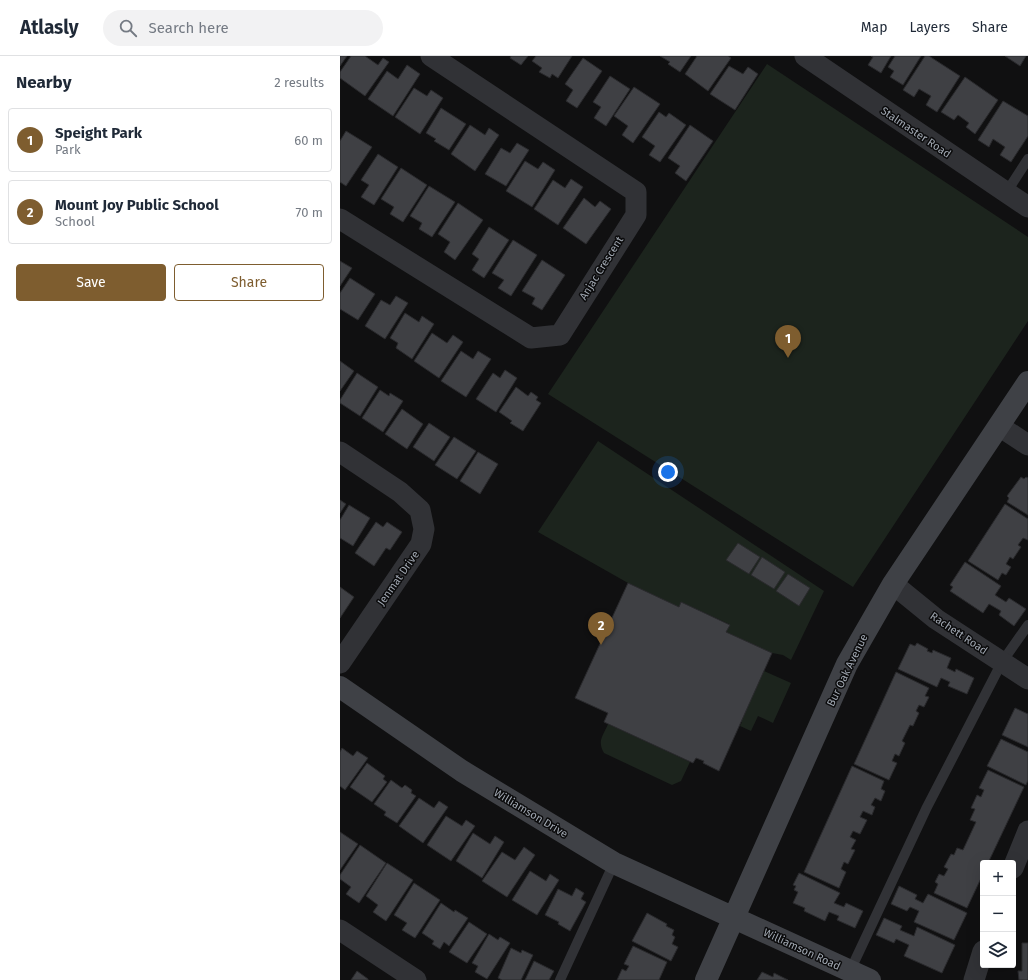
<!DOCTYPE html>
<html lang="en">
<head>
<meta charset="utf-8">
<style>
	:root { --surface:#fff; --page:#f2f2f3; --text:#1f2937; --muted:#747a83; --line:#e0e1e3; --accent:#7e5d2f }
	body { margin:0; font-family:"Fira Sans",sans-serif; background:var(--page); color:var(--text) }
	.controls { position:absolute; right:12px; bottom:12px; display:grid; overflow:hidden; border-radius:4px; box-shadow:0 4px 16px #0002 }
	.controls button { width:36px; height:36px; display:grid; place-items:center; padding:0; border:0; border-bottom:1px solid var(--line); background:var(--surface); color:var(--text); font:20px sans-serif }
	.you { position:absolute; left:328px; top:416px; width:14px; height:14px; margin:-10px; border:3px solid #fff; border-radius:50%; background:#1a73e8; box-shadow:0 0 0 6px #1a73e833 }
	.badge { display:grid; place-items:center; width:26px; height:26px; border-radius:50%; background:var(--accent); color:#fff; font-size:13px; font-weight:700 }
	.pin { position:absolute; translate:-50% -33px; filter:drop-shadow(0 1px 2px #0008) }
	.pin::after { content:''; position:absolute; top:21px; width:14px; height:12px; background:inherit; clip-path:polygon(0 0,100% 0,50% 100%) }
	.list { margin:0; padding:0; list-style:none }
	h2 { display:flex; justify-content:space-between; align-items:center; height:52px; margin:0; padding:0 16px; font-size:17px }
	h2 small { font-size:13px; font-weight:400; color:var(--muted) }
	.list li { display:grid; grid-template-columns:26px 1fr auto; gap:12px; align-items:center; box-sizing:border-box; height:64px; margin:0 8px 8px; padding:0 8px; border:1px solid var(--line); border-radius:4px }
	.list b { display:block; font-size:15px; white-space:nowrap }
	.list p { margin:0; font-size:13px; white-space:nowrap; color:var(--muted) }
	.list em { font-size:13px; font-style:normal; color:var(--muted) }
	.actions { display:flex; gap:8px; padding:12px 16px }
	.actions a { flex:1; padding:9px 0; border:1px solid var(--accent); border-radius:4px; text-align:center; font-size:14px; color:var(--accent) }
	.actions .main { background:var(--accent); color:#fff }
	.icon { flex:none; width:22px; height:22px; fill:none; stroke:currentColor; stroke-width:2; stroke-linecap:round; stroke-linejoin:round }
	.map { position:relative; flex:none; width:688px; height:924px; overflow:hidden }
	header { display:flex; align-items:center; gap:24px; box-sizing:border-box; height:56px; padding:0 20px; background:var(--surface); border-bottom:1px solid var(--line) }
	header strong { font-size:19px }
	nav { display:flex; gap:22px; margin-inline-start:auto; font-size:14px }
	.search { width:280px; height:36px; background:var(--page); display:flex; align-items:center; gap:10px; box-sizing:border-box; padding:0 14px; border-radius:22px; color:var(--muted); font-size:15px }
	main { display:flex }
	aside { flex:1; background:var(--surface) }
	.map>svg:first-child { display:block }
	.green { fill:#1c241d }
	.building { fill:#3f4044; stroke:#2a2a2d }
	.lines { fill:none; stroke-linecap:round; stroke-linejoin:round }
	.lane { stroke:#313236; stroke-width:10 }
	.street { stroke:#313236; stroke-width:21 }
	.secondary { stroke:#3f4146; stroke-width:22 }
	.labels { text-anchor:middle; stroke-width:3; stroke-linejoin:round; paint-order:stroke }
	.street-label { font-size:11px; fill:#a1a8b2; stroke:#0b0b0c }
</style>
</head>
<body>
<header>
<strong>Atlasly</strong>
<div class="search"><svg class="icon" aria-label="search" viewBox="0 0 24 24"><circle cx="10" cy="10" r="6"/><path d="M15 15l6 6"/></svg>Search here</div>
<nav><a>Map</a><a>Layers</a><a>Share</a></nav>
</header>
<main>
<aside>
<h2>Nearby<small>2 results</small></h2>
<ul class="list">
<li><span class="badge">1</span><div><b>Speight Park</b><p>Park</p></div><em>60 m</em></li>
<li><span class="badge">2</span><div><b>Mount Joy Public School</b><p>School</p></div><em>70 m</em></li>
</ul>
<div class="actions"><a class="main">Save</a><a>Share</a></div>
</aside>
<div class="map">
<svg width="688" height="924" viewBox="0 0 688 924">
	<rect width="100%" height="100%" fill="#101011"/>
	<path class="green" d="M427 8 688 181V265L513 531 208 338Z
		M258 385 484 535 451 604 443 599 432 597 386 576 389 568 341 546 339 551 288 527 198 476Z
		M424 615 451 627 433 667 418 660 411 675 400 670 402 666 400 665Z
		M268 668 350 706 341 725 332 729 264 697C257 685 263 680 268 668Z"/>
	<path class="building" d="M0 0H7L0 10Z
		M11 0H25L38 9 43 2 49 6 25 40 0 22V16Z
		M171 0H188L181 9 170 2Z
		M196 0H232L218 22 212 18 210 22 199 16 202 12 192 5Z
		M320 0H351L340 16 328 8 330 6Z
		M357 0H388L391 2 368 35 345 18Z
		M531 0H551L541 17 528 9 533 1Z
		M555 0H581L563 29 550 21 554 15 548 11Z
		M585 0H589L620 20 597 56 586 49 591 40 579 33 574 41 563 34Z
		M665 0H686L680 10Z
		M243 2 262 15 237 52 226 45 233 34 225 28Z
		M67 9 80 18 53 60 28 43 47 15 58 23Z
		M389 10 403 18 408 11 418 18 395 54 370 38Z
		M270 20 290 33 266 70 254 62 261 51 253 46Z
		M625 21 658 44 635 78 626 71 629 67 618 59 614 64 601 56Z
		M294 31 320 48 293 87 282 79 288 70 274 60Z
		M74 32 87 40 91 34 103 42 80 78 55 61Z
		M663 45 688 60V80L671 106 660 99 665 91 653 83 649 91 638 84Z
		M101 52 126 68 109 94 94 85 96 83 86 77Z
		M319 56 326 61 329 57 346 69 320 106 309 99 315 90 302 81Z
		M130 69 145 79 149 72 159 79 135 115 111 98Z
		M350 69 373 85 346 125 335 117 340 110 328 102Z
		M6 75 32 91 6 130 0 126V85Z
		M177 87 189 94 166 130 145 118 161 92 170 97Z
		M38 98 58 111 34 149 21 141 29 129 21 124Z
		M185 105 198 113 203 106 215 114 192 151 166 135Z
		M61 112 87 129 63 166 50 158 54 151 41 143Z
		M231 123 243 131 218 169 194 153 213 124 225 132Z
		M89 130 115 146 92 181 79 173 82 167 70 160Z
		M244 142 255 151 260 145 271 153 246 188 223 172Z
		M118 147 143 164 115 204 104 196 110 186 98 178Z
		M149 171 169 184 144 222 132 214 139 203 132 198Z
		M173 184 197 199 171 240 158 232 164 224 152 217Z
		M202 204 225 219 202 254 192 248 195 242 182 235Z
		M0 205 12 212 0 230Z
		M10 222 35 238 18 264 0 253V237Z
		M56 240 68 247 45 283 25 270 41 244 50 249Z
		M65 257 79 266 82 260 94 268 72 303 56 292 58 287 50 282Z
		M92 277 107 287 113 279 123 286 99 322 74 305Z
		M121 295 133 303 138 295 151 303 126 341 101 325Z
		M0 305 14 315 0 335Z
		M165 314 177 322 156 356 136 343 153 317 160 322Z
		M17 317 38 331 20 360 0 347V344Z
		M176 331 188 340 191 336 198 341 196 344 201 347 183 375 170 367 172 365 159 356Z
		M40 334 49 340 50 337 63 345 43 376 22 362Z
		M62 353 83 368 67 393 45 378Z
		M89 367 110 381 94 405 73 391Z
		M114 381 136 395 117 423 95 409Z
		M138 396 158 408 140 438 120 425Z
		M681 421 684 423 686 421 688 422V459L667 446 669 442 667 440Z
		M0 444 6 448 0 457Z
		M665 448 688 463V484L683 482 678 489 681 491 673 503 670 501 666 508 671 511 666 519 662 517 658 524 628 505Z
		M9 449 30 462 13 490 0 482V464Z
		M36 466 43 471 47 466 62 476 50 494 46 492 34 510 15 497Z
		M398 487 420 501 409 518 386 504Z
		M422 501 445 516 434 533 411 519Z
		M625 506 661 530 655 539 666 546 669 542 686 553 674 570 659 559 661 555 649 548 643 557 610 535 613 531 610 529Z
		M448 518 470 532 459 550 436 535Z
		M288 527 339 551 341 546 390 569 386 576 432 597 379 715 363 707 364 705 356 702 353 707 264 666 268 657 235 642Z
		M0 531 14 541 0 562Z
		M577 587 588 593 587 595 592 597 593 594 611 602 607 612 615 616 616 613 634 622 627 638 608 630 610 626 601 622 597 631 558 613 570 588 575 590Z
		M556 616 589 632 585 640 589 641 584 651 579 649 576 655 579 657 573 670 570 669 562 685 565 687 559 700 555 698 552 705 557 707 549 724 514 708Z
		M675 652 688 658V691L662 679Z
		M661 683 688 696V724L686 729 647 710Z
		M2 692 13 700 17 695 28 702 5 734 0 730V696Z
		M27 707 45 720 43 723 47 726 32 746 10 731Z
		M512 710 544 725 541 733 545 735 541 745 535 742 531 749 535 751 532 759 523 755 520 761 527 764 520 778 513 775 510 781 516 784 511 793 515 794 508 808 504 806 501 813 506 816 499 832 464 816Z
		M648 714 684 731 648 807H643V818L627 852 594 837 598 828 595 826 599 818 604 820 608 813 604 811 611 798 614 799 617 792 623 794 636 766 630 764 635 753 631 752 637 739 641 741 644 734 639 732Z
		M51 724 62 732 65 729 72 734 71 737 76 740 57 767 44 759 46 756 34 748Z
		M79 742 94 752 99 745 108 751 83 787 59 770Z
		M106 760 122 770 126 764 135 770 111 805 87 789Z
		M0 776 18 788 0 814Z
		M133 777 150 788 155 780 164 786 142 822 116 805Z
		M20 789 46 807 19 847 6 838 11 831 0 823V819Z
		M184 791 195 799 167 841 142 825 162 796 175 804Z
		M47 807 73 824 46 865 33 856 38 849 26 840Z
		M190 815 206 825 210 818 219 824 197 859 172 844Z
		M459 817 500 837 494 847 504 851 506 847 523 855 515 872 497 864 499 860 489 856 485 865 464 855 465 852 453 847 458 836 454 834 456 830 453 829Z
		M74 827 100 844 75 882 62 874 67 867 54 859Z
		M559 830 577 839 575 843 583 847 588 838 627 857 614 884 574 866 579 855 570 851 567 855 551 848Z
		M236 832 244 837 241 843 246 846 230 875 218 868 219 866 205 859 218 833 232 840Z
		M101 847 114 856 115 854 128 862 109 890 104 886 100 893 92 888 94 885 82 877Z
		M307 857 327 868 326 870 334 874 332 879 335 881 332 888 338 891 331 905 292 885Z
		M544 862 562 870 560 874 574 880 577 871 615 889 602 917 564 900 569 889 556 883 554 887 536 879Z
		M129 866 147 878 127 907 109 896Z
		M149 878 158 884 160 881 170 887 147 923 135 916 138 910 132 907Z
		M682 887H688V924H679L678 915H682Z
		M293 890 327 906 319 924H277L282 913 286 915 289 910 284 908Z
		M171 892 181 897 182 894 193 899 181 924H162L158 922Z
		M194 905 214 915 209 924H185Z
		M17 915 28 923V924H11Z
		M422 916 433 921 434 917 448 924H417Z"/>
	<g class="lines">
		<path class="lane" d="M666 137 688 103
			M509 917 586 753 662 606 688 569
			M220 924 274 807"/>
		<path class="street" d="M465 0 688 151
			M0 163 191 282 220 279 296 159V136L91 0
			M659 370 688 389
			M0 396 60 436 80 454 84 473 81 488 0 607
			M553 528 596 563 688 623
			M673 812 688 775
			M0 874 76 924
			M634 924 643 895"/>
		<path class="secondary" d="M0 631 122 715 274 807 530 924
			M366 924 507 608 553 528 688 326"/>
	</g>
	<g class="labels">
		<g class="street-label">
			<text transform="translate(576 76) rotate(34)" y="4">Stalmaster Road</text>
			<text transform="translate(261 212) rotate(-58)" y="4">Anjac Crescent</text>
			<text transform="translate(58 522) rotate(-55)" y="4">Jenmat Drive</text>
			<text transform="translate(619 577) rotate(34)" y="4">Rachett Road</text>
			<text transform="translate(507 614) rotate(-64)" y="4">Bur Oak Avenue</text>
			<text transform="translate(191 757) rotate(31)" y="4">Williamson Drive</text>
			<text transform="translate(462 893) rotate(25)" y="4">Williamson Road</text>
		</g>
	</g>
</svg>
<div class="controls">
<button>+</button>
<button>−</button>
<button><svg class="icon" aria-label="layers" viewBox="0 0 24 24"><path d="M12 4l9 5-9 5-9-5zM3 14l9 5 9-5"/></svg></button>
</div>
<div class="you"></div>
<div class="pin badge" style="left:448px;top:302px">1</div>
<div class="pin badge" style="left:261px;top:589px">2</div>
</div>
</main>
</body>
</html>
